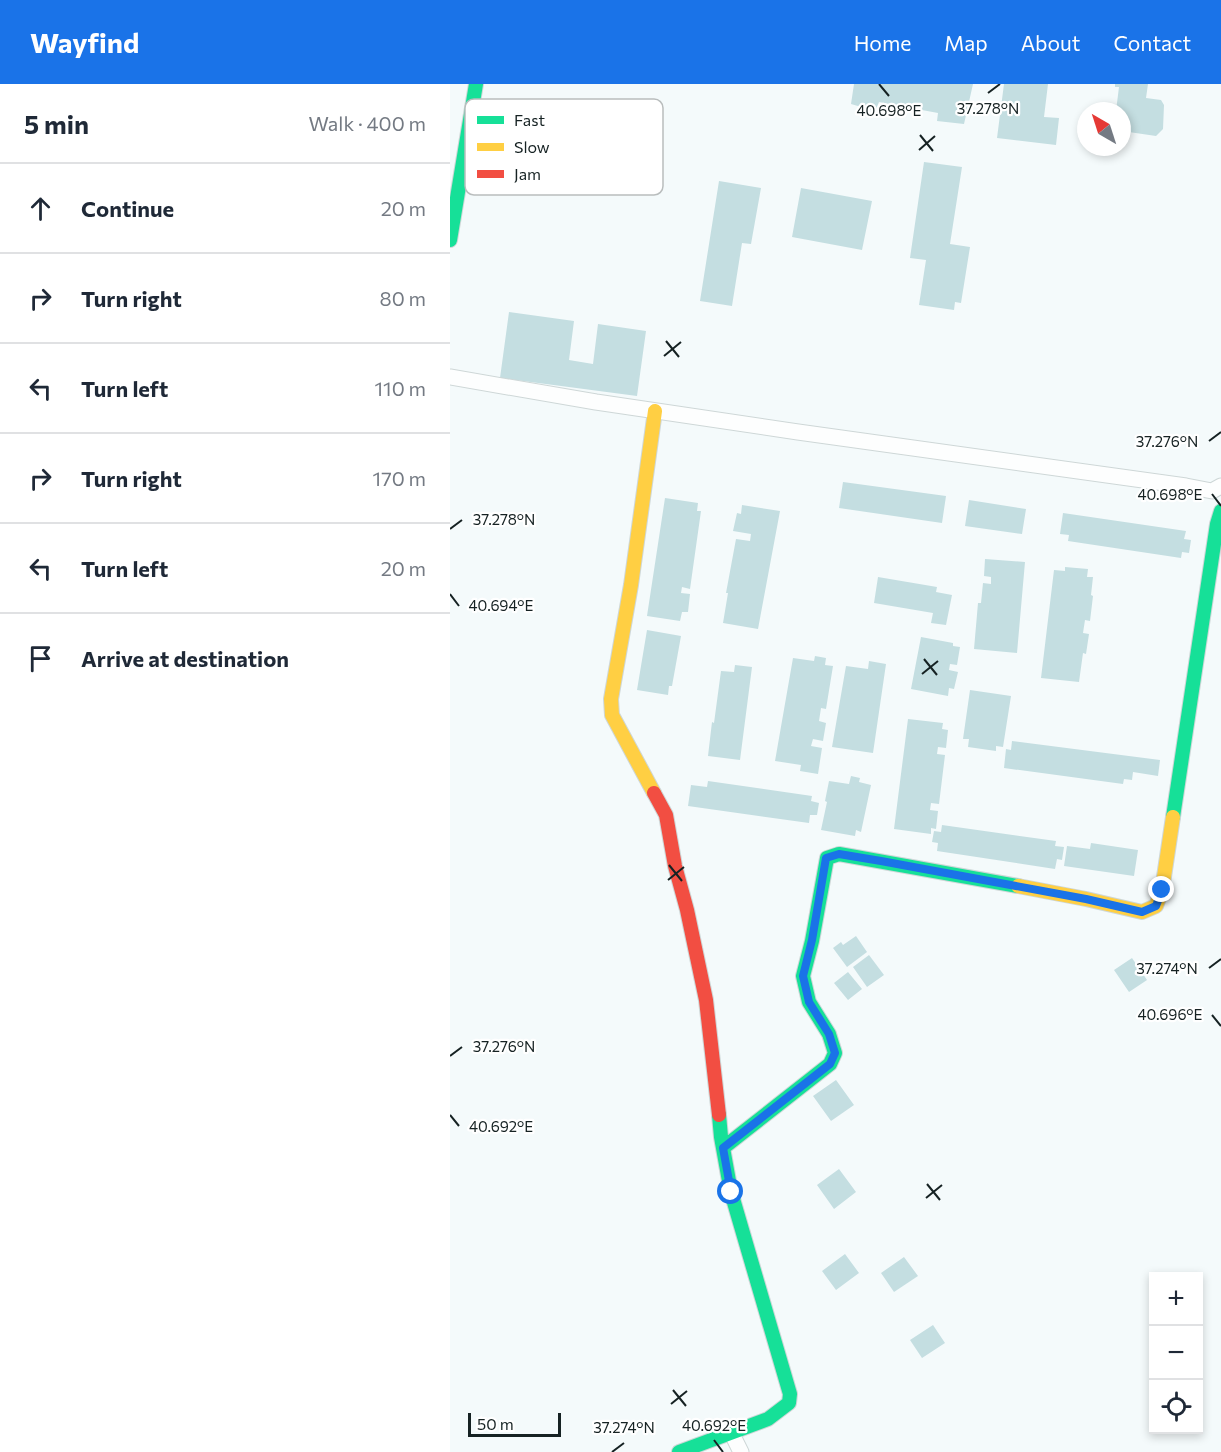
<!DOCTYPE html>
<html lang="en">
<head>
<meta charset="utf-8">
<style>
	:root { --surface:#fff; --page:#f2f2f3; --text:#1f2937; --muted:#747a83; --line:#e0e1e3; --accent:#1a73e8 }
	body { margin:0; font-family:Commissioner,sans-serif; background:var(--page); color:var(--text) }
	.controls { position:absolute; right:18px; bottom:18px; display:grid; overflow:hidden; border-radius:0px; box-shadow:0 3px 9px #0003 }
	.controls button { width:54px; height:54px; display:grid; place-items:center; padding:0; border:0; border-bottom:2px solid var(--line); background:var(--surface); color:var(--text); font:30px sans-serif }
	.compass { position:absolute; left:627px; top:18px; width:54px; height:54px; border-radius:50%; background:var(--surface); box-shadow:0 3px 9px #0003; rotate:321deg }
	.scale { position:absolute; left:18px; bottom:15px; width:93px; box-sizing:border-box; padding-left:6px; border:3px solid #162223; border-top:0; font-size:16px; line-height:21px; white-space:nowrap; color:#162223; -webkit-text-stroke:4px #fff; paint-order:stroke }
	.stop { position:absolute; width:18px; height:18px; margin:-14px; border:4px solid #1a73e8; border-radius:50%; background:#fff }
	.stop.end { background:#1a73e8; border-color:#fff; box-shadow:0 2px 6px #0008 }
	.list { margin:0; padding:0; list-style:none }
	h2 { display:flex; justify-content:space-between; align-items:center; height:78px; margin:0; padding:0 24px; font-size:26px }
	h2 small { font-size:20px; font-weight:400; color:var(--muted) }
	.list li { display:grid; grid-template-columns:39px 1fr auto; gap:18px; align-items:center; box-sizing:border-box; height:90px; padding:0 24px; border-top:2px solid var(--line) }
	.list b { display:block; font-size:22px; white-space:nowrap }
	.list em { font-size:20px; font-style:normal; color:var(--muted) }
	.icon { flex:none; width:33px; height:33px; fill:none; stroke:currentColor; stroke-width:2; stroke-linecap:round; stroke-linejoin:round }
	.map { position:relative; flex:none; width:771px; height:1368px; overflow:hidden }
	header { display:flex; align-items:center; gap:36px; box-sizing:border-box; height:84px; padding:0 30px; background:var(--accent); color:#fff }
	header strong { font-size:28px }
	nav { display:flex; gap:33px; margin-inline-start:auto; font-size:21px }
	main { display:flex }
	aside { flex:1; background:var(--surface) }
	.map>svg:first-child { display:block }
	.building { fill:#c4dee1 }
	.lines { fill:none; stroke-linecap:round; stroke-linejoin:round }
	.street-casing { stroke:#ced7d7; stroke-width:17 }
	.fast-casing { stroke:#ced7d7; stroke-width:16 }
	.slow-casing { stroke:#ced7d7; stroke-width:16 }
	.jam-casing { stroke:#ced7d7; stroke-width:16 }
	.street { stroke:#fdfefe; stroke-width:15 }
	.fast { stroke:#16e098; stroke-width:14 }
	.slow { stroke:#ffcf43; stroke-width:14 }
	.jam { stroke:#f24e42; stroke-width:14 }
	.route { stroke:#1a73e8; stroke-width:8 }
	.ticks { fill:none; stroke:#162223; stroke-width:2 }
	.key { fill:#fff; stroke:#b9bdbd; stroke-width:1.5 }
	.key-label { font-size:16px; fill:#162223 }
	.ticks-label { font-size:15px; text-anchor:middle; fill:#162223; stroke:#fff; stroke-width:4.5; stroke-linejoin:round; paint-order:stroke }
</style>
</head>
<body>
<header>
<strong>Wayfind</strong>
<nav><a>Home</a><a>Map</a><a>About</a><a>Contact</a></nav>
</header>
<main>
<aside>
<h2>5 min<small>Walk · 400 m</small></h2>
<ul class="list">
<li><svg class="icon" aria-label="ahead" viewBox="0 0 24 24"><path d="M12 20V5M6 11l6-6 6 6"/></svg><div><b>Continue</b></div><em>20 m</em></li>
<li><svg class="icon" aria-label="right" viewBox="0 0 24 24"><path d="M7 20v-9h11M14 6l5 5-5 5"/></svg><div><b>Turn right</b></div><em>80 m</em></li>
<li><svg class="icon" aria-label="left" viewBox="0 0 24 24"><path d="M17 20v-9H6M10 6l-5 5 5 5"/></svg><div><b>Turn left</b></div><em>110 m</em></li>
<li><svg class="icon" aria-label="right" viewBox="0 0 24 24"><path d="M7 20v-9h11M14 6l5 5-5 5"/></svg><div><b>Turn right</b></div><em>170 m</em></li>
<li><svg class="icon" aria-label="left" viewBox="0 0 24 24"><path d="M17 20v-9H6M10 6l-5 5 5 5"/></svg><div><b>Turn left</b></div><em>20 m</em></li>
<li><svg class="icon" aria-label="arrive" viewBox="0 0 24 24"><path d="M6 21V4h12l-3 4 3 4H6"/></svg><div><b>Arrive at destination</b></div></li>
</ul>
</aside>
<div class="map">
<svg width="771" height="1368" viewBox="0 0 771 1368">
	<rect width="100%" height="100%" fill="#f4fafb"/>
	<path class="building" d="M404 0H523L514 40 487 37 488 29 429 18 425 27 401 20Z
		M554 0H598L594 33 609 34 606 61 547 54Z
		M665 0H698L696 14 711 16 714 21 713 45 706 52 672 47V27H666L669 3H665Z
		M474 78 512 83 500 160 520 163 511 219 505 218 504 226 469 221 476 176 460 174Z
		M269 97 311 104 301 160 292 159 282 222 250 217Z
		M351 104 422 117 412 166 342 153Z
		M59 228 124 237 119 276 143 280 148 240 196 247 187 312 50 294Z
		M393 398 496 412 492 439 389 424Z
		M215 414 248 419 247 427H251L240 505 232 503 231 509 240 510 238 528H232L230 537 197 532Z
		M519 416 576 425 572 450 515 442Z
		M292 421 330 427 308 545 273 539 278 509H276L286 455 300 457 301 450 283 447 287 429 291 430Z
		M613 429 736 447 734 455 741 456 739 469 732 468 731 474 618 457 619 451 610 450Z
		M535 475 575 478 567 569 524 565 528 519H531L533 499 541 500V493L534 492Z
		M615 483 638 485 637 493H643L641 511 643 512 640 537 635 536 633 549 639 550 636 570 633 569 629 598 591 594 604 486 615 487Z
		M428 493 487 503 486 508 502 511 496 541 481 539 483 529 424 519Z
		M197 546 231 552 222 602H219L218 611 187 606Z
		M471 553 503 559V562L510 563 507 581 500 580 499 586 508 588 504 605 499 604 498 612 461 605Z
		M365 572 376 574 375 581 383 582 376 625 371 624 369 637 376 639 373 657 363 655 361 662 372 664 368 690 350 687 351 681 325 677 343 574 364 577Z
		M419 577 436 580 423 669 382 663 396 582 418 585Z
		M285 581 302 583 290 676 258 672 262 638 264 639 271 587 284 588Z
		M520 606 561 612 553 663 546 662V667L518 663 519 655H513Z
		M458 635 493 639 492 645 498 646 496 664 488 663 487 670 495 671 489 720 481 719 480 726 488 727 486 745 481 744V750L444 745Z
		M562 657 710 676 708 692 683 688 682 696 674 695 673 700 554 684 556 665 561 666Z
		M401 692 410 694 409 698 421 701 411 748 406 746 405 752 371 746 377 718 375 717 379 697 399 700Z
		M258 697 362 712 361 717 369 719 367 731H360L359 739 238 722 241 701 257 703Z
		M492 741 606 757 605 762 614 763 612 776 607 775 605 785 487 767 488 759 482 758 484 747 491 748Z
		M641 759 688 766 684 792 614 782 617 762 640 765Z
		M406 852 417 868 397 883 383 864 391 858 393 861Z
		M419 871 434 891 417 903 403 883Z
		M682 874 697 896 679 908 664 886Z
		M398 888 412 905 398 916 384 899Z
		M386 996 404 1021 381 1037 363 1012Z
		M389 1085 406 1108 384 1125 367 1101Z
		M395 1170 409 1189 386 1206 372 1187Z
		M454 1173 468 1192 444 1208 431 1189Z
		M483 1241 495 1259 472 1274 460 1256Z"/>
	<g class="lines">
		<defs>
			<path id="street" d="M0 293 146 318 348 348 736 402 762 407 771 402
				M281 1348 291 1368"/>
			<path id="fast" d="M0 156 26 0
				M723 733 767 440 771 427
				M273 1064 380 980 385 969 379 950 359 918 353 892 362 857 377 774 389 770 568 802
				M229 1368 318 1335 339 1319 340 1310 281 1108 271 1053 269 1031"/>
			<path id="slow" d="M204 709 162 631 161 615 181 501 205 327
				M568 802 636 815 692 828 706 822 712 806 723 733"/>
			<path id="jam" d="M204 709 216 731 225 782 237 826 256 916 269 1031"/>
		</defs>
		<use href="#street" class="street-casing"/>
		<use href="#fast" class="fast-casing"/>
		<use href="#slow" class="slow-casing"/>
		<use href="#jam" class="jam-casing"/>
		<use href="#street" class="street"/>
		<use href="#fast" class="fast"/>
		<use href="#slow" class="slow"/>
		<use href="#jam" class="jam"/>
	</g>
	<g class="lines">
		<path class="route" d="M281 1108 273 1064 380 980 385 969 379 950 359 918 353 892 362 856 376 774 389 770 431 777 636 815 692 828 706 822 712 806"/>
	</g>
	<path class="ticks" d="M429 0 439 12M538 9 550 0M470 51 483 67M469 66 485 52M216 257 229 273M214 272 231 258M759 357 771 348M762 410 771 422M0 445 12 436M0 510 9 522M474 575 487 591M472 590 488 577M219 781 232 797M218 796 234 783M759 884 771 875M762 931 771 942M0 972 12 963M0 1031 9 1042M477 1100 490 1116M476 1114 492 1101M223 1306 236 1322M221 1320 237 1307M264 1356 273 1368M162 1368 174 1359"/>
	<rect x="15" y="15" width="198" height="96" rx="9" class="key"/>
	<rect x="27" y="32" width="27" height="8" fill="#16e098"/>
	<rect x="27" y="59" width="27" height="8" fill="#ffcf43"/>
	<rect x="27" y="86" width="27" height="8" fill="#f24e42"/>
	<g class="key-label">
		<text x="64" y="42">Fast</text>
		<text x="64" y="69">Slow</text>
		<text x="64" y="96">Jam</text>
	</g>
	<g class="ticks-label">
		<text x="538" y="30">37.278°N</text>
		<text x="439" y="32">40.698°E</text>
		<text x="717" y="363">37.276°N</text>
		<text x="720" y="416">40.698°E</text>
		<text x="54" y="441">37.278°N</text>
		<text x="51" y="527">40.694°E</text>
		<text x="717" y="890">37.274°N</text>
		<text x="720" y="936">40.696°E</text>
		<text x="54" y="968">37.276°N</text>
		<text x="51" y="1048">40.692°E</text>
		<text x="264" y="1347">40.692°E</text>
		<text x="174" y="1349">37.274°N</text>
	</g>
</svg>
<div class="controls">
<button>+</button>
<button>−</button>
<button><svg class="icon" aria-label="locate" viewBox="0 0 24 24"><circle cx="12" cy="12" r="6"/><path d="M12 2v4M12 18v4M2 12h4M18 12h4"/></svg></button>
</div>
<svg class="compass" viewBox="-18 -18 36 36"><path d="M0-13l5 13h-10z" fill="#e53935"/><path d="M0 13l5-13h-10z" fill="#747a83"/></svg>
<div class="scale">50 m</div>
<div class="stop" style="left:281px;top:1108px"></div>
<div class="stop end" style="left:712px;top:806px"></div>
</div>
</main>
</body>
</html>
